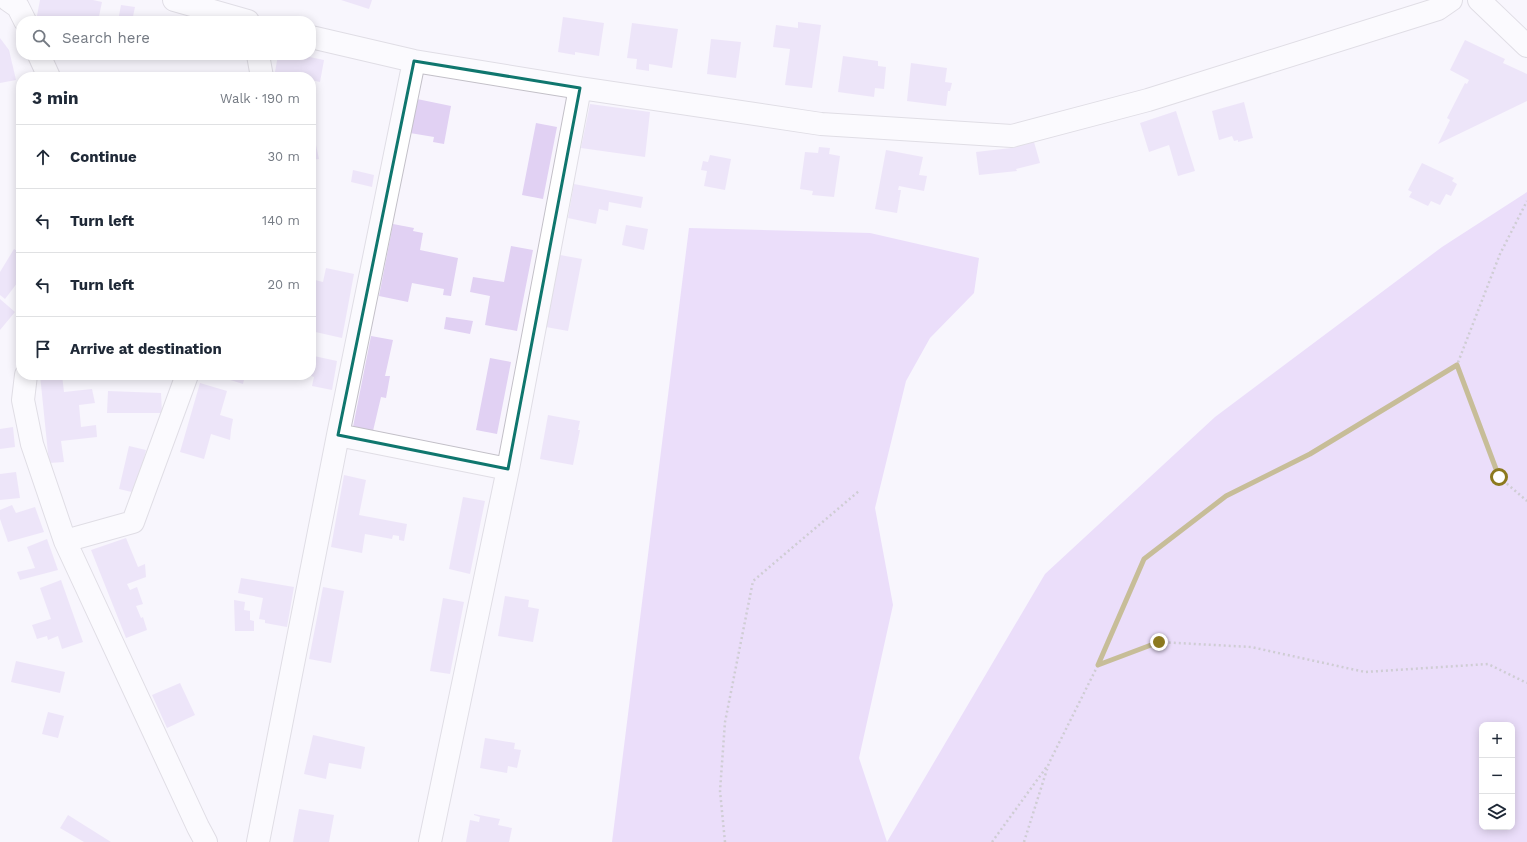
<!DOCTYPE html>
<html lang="en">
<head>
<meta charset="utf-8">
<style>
	:root { --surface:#fff; --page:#f6f6f7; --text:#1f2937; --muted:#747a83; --line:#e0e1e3 }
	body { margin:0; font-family:"Work Sans",sans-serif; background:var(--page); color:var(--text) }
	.controls { position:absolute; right:12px; bottom:12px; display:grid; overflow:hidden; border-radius:8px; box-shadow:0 2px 10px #0003 }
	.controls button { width:36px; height:36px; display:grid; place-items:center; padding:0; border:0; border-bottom:1px solid var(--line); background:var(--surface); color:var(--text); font:20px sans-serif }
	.stop { position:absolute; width:12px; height:12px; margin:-9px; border:3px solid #8c791e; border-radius:50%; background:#fff }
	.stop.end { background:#8c791e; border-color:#fff; box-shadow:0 1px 4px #0008 }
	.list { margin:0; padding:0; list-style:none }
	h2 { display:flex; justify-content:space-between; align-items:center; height:52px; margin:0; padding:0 16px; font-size:17px }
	h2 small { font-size:13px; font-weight:400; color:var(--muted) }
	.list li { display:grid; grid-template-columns:26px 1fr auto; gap:12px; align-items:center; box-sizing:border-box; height:64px; padding:0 16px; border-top:1px solid var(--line) }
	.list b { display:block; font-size:15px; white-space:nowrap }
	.list em { font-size:13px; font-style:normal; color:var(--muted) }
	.icon { flex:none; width:22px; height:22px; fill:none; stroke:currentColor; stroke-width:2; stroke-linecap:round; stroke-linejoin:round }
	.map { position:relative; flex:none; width:1527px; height:842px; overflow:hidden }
	.search { position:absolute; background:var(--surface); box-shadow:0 2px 10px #0003; left:16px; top:16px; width:300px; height:44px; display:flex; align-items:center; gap:10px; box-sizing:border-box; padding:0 14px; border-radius:16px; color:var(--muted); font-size:15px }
	.panel { position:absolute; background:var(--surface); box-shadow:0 2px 10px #0003; left:16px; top:72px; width:300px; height:308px; border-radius:16px }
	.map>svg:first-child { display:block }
	.green { fill:#dbc1f7; fill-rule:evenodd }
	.building { fill:#e1d1f3 }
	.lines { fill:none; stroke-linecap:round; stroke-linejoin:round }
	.minor-casing { stroke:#c3c0c8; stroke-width:24 }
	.path { stroke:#9e9ba1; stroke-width:2.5; stroke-dasharray:2 3; stroke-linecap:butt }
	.minor { stroke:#fff; stroke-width:22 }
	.route { stroke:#8c791e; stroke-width:5 }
	.marked { fill:none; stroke:#0f766e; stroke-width:3; stroke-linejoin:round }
</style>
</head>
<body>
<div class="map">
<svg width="1527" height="842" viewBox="0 0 1527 842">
	<rect width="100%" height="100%" fill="#f8f5fd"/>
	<path class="green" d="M1527 192V842H612L689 228 870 233 979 258 974 293 930 338 906 381 875 508 893 605 859 758 887 842 1045 574 1215 417 1442 247ZM1482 725H1512V827H1482Z"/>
	<path class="building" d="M40 0H93L102 2 98 21H36Z
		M341 0H372L369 9Z
		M121 5 135 7 132 21H118Z
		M563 17 604 23 599 56 575 52V55L558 52Z
		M798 22 821 25 812 88 785 85 790 49 773 47 776 25 798 28Z
		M632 23 678 29 672 68 649 64V71L636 69 637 59 627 58Z
		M0 38 9 50 16 80 0 83Z
		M711 39 741 42 736 78 707 74Z
		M1465 40 1505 59 1503 63 1527 74V101L1438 144 1450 120 1447 118 1465 83 1467 84 1469 80 1450 70Z
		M278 55H300L324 60 320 82 311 80V77H298L275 72Z
		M843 56 878 61V66L886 67 884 89 875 88 874 97 838 92Z
		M911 63 947 68 945 82 952 83 950 91H948L946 106 907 101Z
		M417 99 451 106 444 144 433 142 434 137 410 133Z
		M1244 102 1253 138 1238 142V140L1234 141 1232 136 1219 140 1212 111Z
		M590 104 650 112 645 157 581 148Z
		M1176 111 1195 171 1178 176 1169 145 1149 152 1140 123Z
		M311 113 315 114 316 125 312 126 319 159 311 160Z
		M536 123 557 127 543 199 522 195Z
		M1034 142 1040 163 1016 169 1017 171 979 175 976 152 1011 148Z
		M819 147 830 148 829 154 840 156 834 197 812 195 813 191 800 189 805 152 818 153Z
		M886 150 923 157 919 175 927 176 924 191 899 186 898 190H901L897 213 875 209Z
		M710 155 731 159 725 190 704 186 707 171 701 170 703 161 708 162Z
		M1422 163 1454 178 1452 181 1457 184 1451 196 1446 194 1440 205 1431 201 1428 206 1409 197 1412 192 1408 190Z
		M353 170 374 175 372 187 351 182Z
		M574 184 643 197 641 208 609 202 608 211 599 209 596 224 568 218Z
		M19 203 21 204V239H16Z
		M393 224 414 228 413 231 423 233 420 250 458 258 451 296 443 295 444 289 412 283 408 302 379 296Z
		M626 225 648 229 644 250 622 245Z
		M511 246 533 250 517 331 485 325 490 296 470 292 473 277 504 282Z
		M14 249 21 253V278L5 299 0 295V272Z
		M560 255 582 259 568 331 546 327Z
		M326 268 354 274 342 338 311 331 312 315H311V284L314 285 315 280 323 282Z
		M0 299 15 312 0 330Z
		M446 317 473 321 470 334 444 329Z
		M371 336 393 340 385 376H390L386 398 381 397 373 431 353 427Z
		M314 356 337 361 332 390 312 386 314 377 311 376V372Z
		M490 358 511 362 497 434 476 430Z
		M40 375H62L64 392 92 389 95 403 79 405 81 427 96 425 97 437 61 441 64 462 49 463Z
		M222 375H245L243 384 221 377Z
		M200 383 227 391 220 415 233 419 231 430 230 440 211 434 204 459 180 452Z
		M108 391 161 393 162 413H107Z
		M548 415 580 421 578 430H580L573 465 540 459Z
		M13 427 15 447 0 449V429Z
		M129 446 146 450 136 493 119 489Z
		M16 472 20 498 0 500V474Z
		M344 475 366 480 359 515 407 524 404 541 399 540V536L393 535 392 539 365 534 362 553 331 547Z
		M463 497 485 501 470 574 449 569Z
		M12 505 16 513 35 507 44 532 8 542 0 519V510Z
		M126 538 138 567 145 564 146 577 127 584 130 590 137 587 143 604 136 606 141 618 143 617 147 630 126 638 91 550Z
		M47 539 58 570 20 580 17 572 35 568 27 547Z
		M241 578 294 587 287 627 265 623V620L259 619 263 598 238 593Z
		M61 580 83 642 62 649 58 636 48 640 47 636 37 639 32 625 51 619 40 588Z
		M323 587 344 591 331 663 309 659Z
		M505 596 529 600 528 607 539 609 533 642 498 636Z
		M443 598 464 602 450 674 430 671Z
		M234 600 245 602 244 610 250 611V620L254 621V631H235Z
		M16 661 65 672 60 693 11 682Z
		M180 683 195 715 167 728 152 695Z
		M48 712 64 716 58 738 42 734Z
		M313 735 365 747 361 769 329 763 326 779 304 774Z
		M485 738 515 743 514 749 521 750 517 768 508 766 507 773 480 768Z
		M299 809 334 815 329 842H293Z
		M474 814 500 819 498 825 512 828 509 842H466L470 820 479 822 480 817 474 815Z
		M68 815 111 842H84L60 828Z"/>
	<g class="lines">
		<defs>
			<path id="minor" d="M8 0 18 7 25 21
				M174 0 248 21
				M1479 0 1527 46
				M311 37 414 61 580 88 821 124 1012 136 1148 100 1438 9 1451 0
				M39 55 49 77
				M258 55 262 77
				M26 375 23 400 32 444 65 541 198 827 206 842
				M338 435 508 469
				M65 541 133 522 187 375
				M258 842 338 435 414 61
				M430 842 508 469 580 88"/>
		</defs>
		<use href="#minor" class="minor-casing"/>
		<path class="path" d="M1457 365 1499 477 1527 501
			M1098 665 1159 642 1251 647 1365 672 1488 664 1527 683
			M725 842 720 791 725 722 753 581 859 491
			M992 842 1048 765
			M1024 842 1049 763 1098 665 1144 559 1226 496 1310 454 1457 365 1500 254 1527 201"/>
		<use href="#minor" class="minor"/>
	</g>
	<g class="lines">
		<path class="route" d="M1159 642 1098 665 1144 559 1226 496 1310 454 1457 365 1499 477"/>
	</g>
	<path d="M0 0H1527V842H0ZM414 61 580 88 508 469 338 435Z" fill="#f8f5fd" fill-opacity=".55" fill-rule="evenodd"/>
	<path class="marked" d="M414 61 580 88 508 469 338 435Z"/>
</svg>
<div class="controls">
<button>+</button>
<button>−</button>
<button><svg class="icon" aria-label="layers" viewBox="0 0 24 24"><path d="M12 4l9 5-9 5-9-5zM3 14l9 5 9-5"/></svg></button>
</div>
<div class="stop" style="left:1499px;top:477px"></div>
<div class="stop end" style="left:1159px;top:642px"></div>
<div class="search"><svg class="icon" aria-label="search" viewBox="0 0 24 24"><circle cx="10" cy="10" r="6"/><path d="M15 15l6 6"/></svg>Search here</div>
<section class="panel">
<h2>3 min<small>Walk · 190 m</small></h2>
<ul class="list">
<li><svg class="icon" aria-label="ahead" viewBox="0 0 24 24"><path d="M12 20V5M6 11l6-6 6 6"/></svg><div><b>Continue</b></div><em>30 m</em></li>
<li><svg class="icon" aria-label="left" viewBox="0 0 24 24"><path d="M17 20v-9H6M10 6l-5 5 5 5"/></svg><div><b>Turn left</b></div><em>140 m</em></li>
<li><svg class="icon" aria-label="left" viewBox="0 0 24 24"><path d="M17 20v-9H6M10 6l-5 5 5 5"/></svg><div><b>Turn left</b></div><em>20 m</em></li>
<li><svg class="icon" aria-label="arrive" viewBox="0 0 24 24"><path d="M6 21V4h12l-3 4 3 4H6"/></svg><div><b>Arrive at destination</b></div></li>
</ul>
</section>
</div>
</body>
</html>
